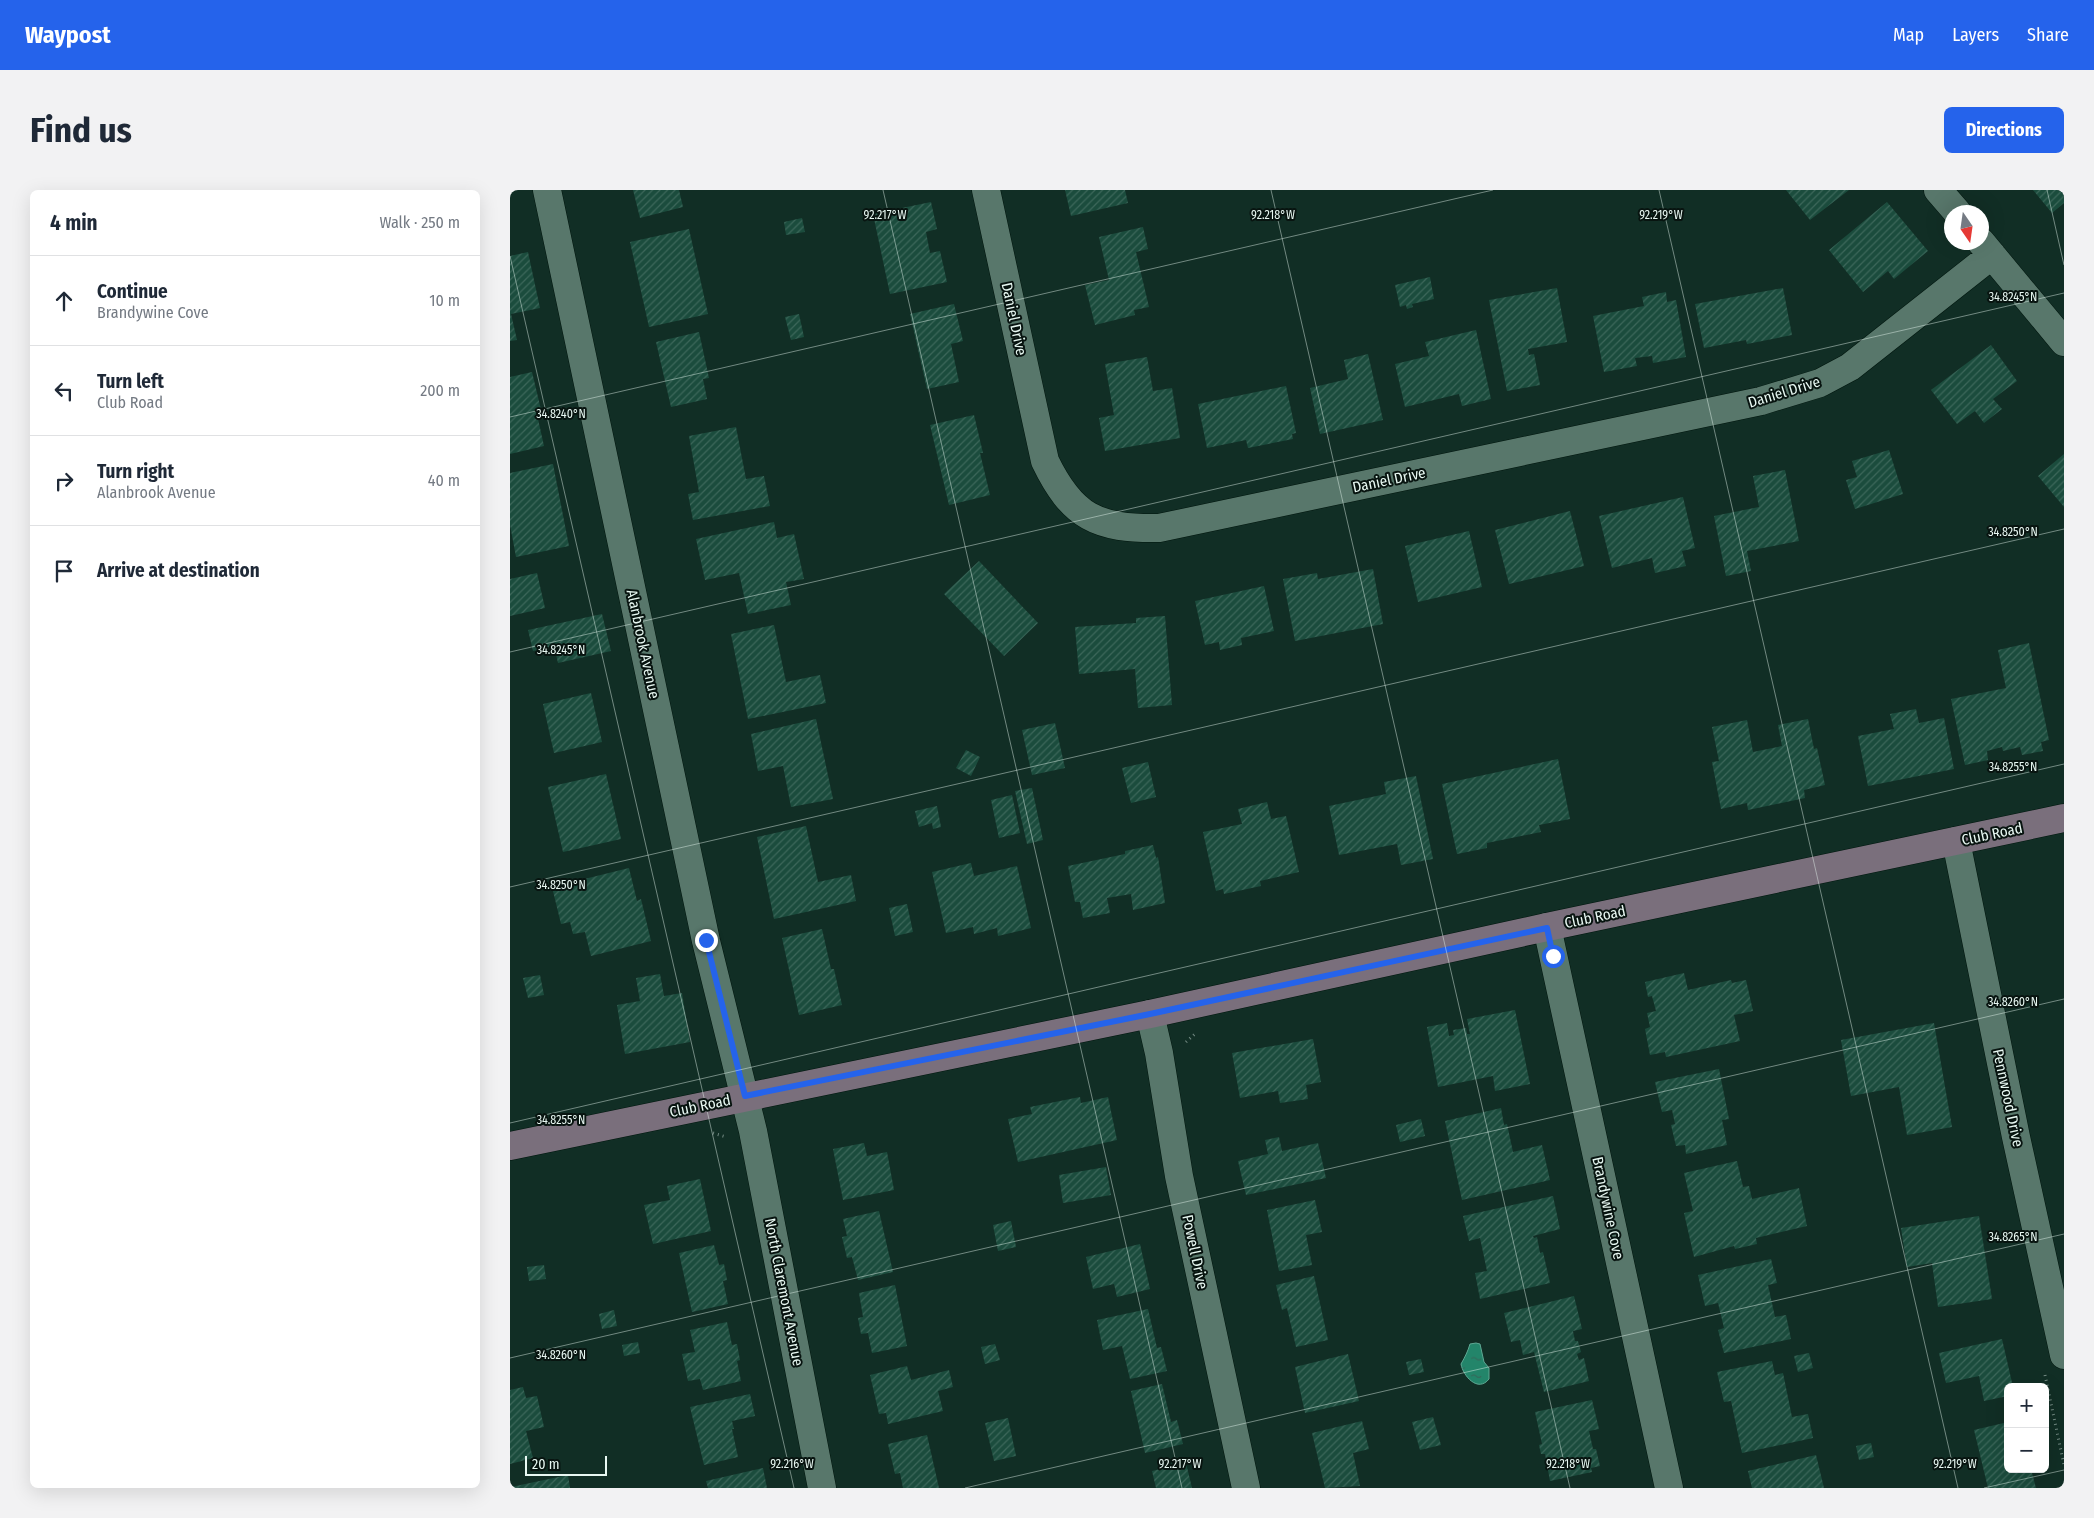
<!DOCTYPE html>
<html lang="en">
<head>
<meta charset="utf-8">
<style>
	:root { --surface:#fff; --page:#f2f2f3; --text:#1f2937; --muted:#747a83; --line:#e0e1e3; --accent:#2563eb }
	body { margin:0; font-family:"Fira Sans Condensed",sans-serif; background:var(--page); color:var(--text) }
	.controls { position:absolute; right:15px; bottom:15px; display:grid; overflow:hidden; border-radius:8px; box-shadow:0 5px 20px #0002 }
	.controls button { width:45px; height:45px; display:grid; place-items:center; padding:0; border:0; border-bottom:1px solid var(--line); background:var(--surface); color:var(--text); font:25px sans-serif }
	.compass { position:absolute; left:1434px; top:15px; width:45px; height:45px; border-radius:50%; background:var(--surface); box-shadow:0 5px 20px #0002; rotate:167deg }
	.scale { position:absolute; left:15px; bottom:12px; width:82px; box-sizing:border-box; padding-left:5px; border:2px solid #e8f8f2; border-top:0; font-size:14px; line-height:18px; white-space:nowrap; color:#e8f8f2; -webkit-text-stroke:4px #081410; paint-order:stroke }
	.stop { position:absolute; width:15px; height:15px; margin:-11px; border:4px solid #2563eb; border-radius:50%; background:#fff }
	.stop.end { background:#2563eb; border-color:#fff; box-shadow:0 1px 5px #0008 }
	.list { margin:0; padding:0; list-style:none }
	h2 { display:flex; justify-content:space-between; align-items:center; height:65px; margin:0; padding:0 20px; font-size:21px }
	h2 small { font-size:16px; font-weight:400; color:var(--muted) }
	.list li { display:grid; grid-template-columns:32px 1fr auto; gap:15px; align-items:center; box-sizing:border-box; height:90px; padding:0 20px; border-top:1px solid var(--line) }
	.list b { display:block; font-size:19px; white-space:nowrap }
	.list p { margin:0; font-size:16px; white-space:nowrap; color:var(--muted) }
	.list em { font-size:16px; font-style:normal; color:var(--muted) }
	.icon { flex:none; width:28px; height:28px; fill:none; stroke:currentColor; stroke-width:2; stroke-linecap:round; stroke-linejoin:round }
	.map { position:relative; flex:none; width:1554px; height:1298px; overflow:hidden; border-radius:8px }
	header { display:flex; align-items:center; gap:30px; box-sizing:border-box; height:70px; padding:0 25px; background:var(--accent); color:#fff }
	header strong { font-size:24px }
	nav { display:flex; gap:28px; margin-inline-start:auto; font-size:18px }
	.intro { display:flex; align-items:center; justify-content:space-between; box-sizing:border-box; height:120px; padding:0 30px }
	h1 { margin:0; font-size:35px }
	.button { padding:12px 22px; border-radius:8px; background:var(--accent); color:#fff; font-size:18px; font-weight:700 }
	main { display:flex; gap:30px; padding:0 30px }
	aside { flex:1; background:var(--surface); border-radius:8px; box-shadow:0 5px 20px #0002 }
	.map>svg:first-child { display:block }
	.water { fill:url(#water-ripples); stroke:#5ea893 }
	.building { fill:url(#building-hatch) }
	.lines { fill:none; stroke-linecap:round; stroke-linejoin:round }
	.street-casing { stroke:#00160e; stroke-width:29 }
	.secondary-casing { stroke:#00160e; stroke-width:29 }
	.path { stroke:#718881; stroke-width:3; stroke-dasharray:1 4; stroke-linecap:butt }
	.street { stroke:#58776b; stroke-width:28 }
	.secondary { stroke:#7a6f7c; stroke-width:28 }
	.route { stroke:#2563eb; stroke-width:6 }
	.ticks { fill:none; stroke:#e8f8f2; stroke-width:1; stroke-opacity:0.45 }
	.labels { text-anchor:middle; stroke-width:4; stroke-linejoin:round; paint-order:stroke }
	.street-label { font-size:15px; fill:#e8f8f2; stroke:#081410 }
	.ticks-label { font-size:12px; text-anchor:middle; fill:#e8f8f2; stroke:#081410; stroke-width:4; stroke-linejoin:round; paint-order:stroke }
</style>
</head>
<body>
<header>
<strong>Waypost</strong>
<nav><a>Map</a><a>Layers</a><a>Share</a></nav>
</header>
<div class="intro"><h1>Find us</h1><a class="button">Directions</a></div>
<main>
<aside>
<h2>4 min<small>Walk · 250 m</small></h2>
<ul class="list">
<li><svg class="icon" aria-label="ahead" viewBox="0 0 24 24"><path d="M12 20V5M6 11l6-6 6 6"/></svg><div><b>Continue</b><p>Brandywine Cove</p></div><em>10 m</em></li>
<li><svg class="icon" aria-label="left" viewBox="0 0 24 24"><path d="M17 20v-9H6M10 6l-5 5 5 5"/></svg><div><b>Turn left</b><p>Club Road</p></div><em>200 m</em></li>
<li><svg class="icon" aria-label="right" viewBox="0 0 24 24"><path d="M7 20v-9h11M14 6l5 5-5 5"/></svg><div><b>Turn right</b><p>Alanbrook Avenue</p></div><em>40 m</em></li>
<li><svg class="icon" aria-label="arrive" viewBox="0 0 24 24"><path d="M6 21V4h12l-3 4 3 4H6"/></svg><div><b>Arrive at destination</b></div></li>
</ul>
</aside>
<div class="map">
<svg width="1554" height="1298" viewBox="0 0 1554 1298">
	<defs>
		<pattern id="water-ripples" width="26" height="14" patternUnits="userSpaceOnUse" patternTransform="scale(1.25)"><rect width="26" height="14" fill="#23856a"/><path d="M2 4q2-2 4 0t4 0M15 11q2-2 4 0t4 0" fill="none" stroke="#336a5b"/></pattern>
		<pattern id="building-hatch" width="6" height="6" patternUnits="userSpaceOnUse" patternTransform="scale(1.25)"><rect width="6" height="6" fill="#1b4c3d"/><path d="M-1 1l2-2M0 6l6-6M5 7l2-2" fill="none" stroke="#3c675a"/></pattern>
	</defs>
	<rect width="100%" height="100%" fill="#112e25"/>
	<path class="water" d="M966 1153 970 1154 974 1172 979 1178V1189C968 1203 953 1186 951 1174 955 1167 958 1161 960 1154Z"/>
	<path class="building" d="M123 0H169L173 17 130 28Z
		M555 0H615L618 13 561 26Z
		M1276 0H1339L1300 30Z
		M1523 0H1554V13L1542 23Z
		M421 12 427 39 416 42 420 63 430 61 437 92 380 104 363 24Z
		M1377 12 1418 61 1384 89 1378 81 1353 102 1319 60Z
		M292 28 295 42 276 45 274 32Z
		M633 37 638 59 626 62 639 117 624 120 625 125 585 135 575 95 599 90 589 47Z
		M179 39 198 124 139 137 120 52Z
		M18 62 30 118 1 124 7 150 0 151V66Z
		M920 87 924 109 902 114 903 117 897 119 896 115 890 117 885 95Z
		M1047 98 1057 152 1018 159 1019 165 1024 164 1030 195 997 201 979 110Z
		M1273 98 1282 145 1237 154 1236 150 1194 158 1185 114Z
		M1156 102 1157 112 1166 110 1176 167 1143 173 1142 166 1125 168 1127 176 1094 182 1083 126 1134 116 1132 107Z
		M444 114 453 151 441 154 449 192 417 199 400 124Z
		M289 124 294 147 281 150 275 127Z
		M966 140 981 209 952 216 949 204 895 217 885 174 919 166 915 152Z
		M189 142 199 188 193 189 197 209 161 217 146 152Z
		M1481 155 1507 191 1483 209 1492 219 1474 233 1465 221 1447 234 1421 200Z
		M858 164 873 230 810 244 800 198 838 189 834 170Z
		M637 167 643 201 662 198 670 248 595 261 589 228 604 225 595 174Z
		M22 182 33 228 28 229 34 256 0 264V187Z
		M776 196 786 243 782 244 783 249 738 258 736 250 697 258 688 214Z
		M464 225 473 263H470L480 305 439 315 420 235Z
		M226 237 236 289 254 286 260 316 183 330 178 304 189 302 179 246Z
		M1379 260 1393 304 1345 319 1336 290 1347 287 1342 271Z
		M1554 264V317L1528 286Z
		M43 274 59 356 6 367 0 335V283Z
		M1275 280 1289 351 1237 361 1241 381 1216 386 1204 326 1249 317 1243 286Z
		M1173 307 1185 358 1172 361 1176 376 1145 383 1142 368 1102 378 1089 326Z
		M1060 321 1074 376 999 394 985 340Z
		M264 332 267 348 284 344 294 389 276 392 281 415 238 424 229 383 195 390 186 349Z
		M959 341 972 397 908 412 895 356Z
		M469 371 528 433 494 466 434 404Z
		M863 379 873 434 785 451 773 389 807 383 808 389Z
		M27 383 35 418 0 426V389Z
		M754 396 764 441 731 448 732 455 710 460 709 452 695 455 685 411Z
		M92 424 101 461 48 473 44 456 23 461 18 440Z
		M655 426 662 515 628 518 625 479 569 484 565 437 626 433V428Z
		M264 435 276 492 310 485 316 513 238 529 221 444Z
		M1519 453 1539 550 1531 552 1533 561 1512 565 1510 557 1493 561 1492 557 1477 561 1478 570 1455 575 1441 509 1496 498 1488 460Z
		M81 503 92 552 44 563 33 514Z
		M1406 519 1409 533 1434 528 1444 579 1358 596 1348 546 1384 539 1380 524Z
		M306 529 323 609 281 617 273 576 248 581 241 544Z
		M1298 529 1304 559 1307 558 1315 595 1294 600 1295 608 1238 620 1237 613 1211 619 1202 572 1209 571 1202 537 1237 530 1243 562 1272 556 1268 535Z
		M545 533 555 578 522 585 512 540Z
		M456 560 470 567 461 586 446 578Z
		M1048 569 1060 629 1029 635 1031 642 977 653V658L947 664 932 594Z
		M638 572 646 607 621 613 612 578Z
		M96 584 111 649 53 662 38 597Z
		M906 586 923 669 891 675 887 654 829 665 819 616 876 604 874 592Z
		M522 598 533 650 517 654 505 601Z
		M502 605 510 643 489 648 481 610Z
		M757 612 761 629 776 626 789 682 750 691 751 696 714 704 713 699 706 701 693 642 732 634 728 619Z
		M427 616 431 637 423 639 422 633 409 637 405 621Z
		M296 636 308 692 341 685 346 711 264 729 247 647Z
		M643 655 646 668 648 667 655 713 623 720 621 704 597 708 600 723 573 728 570 712H565L558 676 615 664V661Z
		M461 673 464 686 507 676 521 738 488 746 487 738 464 744 463 737 436 743 422 682Z
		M119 678 127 711 131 709 141 751 81 766 75 742 63 744 60 732 51 734 42 697Z
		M397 714 403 742 385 746 379 718Z
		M312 739 321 779H324L332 815 289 825 272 748Z
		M1174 783 1178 800 1221 790 1222 793 1236 790 1243 821 1224 825 1230 851 1156 867 1155 862 1140 865 1135 839 1140 837 1137 823 1146 821 1142 806 1138 807 1135 792Z
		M150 784 154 806 172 803 180 852 115 864 107 815 130 811 126 788Z
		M30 785 34 805 18 808 13 788Z
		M1005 820 1020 894 985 901 983 886 928 897 917 837 937 833 939 846 944 845 943 840 956 838 957 844H960L957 829Z
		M1424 833 1442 937 1397 945 1389 897 1341 906 1331 850Z
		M803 849 811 892 796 895 798 909 770 913 768 901 730 908 722 863Z
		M1209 879 1219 929 1212 930 1217 955 1176 964 1175 955 1166 956 1161 935 1165 934 1162 920 1152 922 1145 892Z
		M570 907 571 913 598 907 607 950 508 972 498 929 522 924 520 917Z
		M991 918 994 935 997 934 1003 962 1032 955 1040 990 952 1010 935 931Z
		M911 929 915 946 890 952 886 935Z
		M769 947 772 961 808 953 816 988 736 1005 728 971 758 964 755 950Z
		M354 953 357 966 377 962 384 1000 333 1010 323 959Z
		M1227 971 1233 997 1239 996 1242 1009 1289 998 1297 1036 1246 1048 1247 1054 1225 1059 1224 1056 1184 1067 1174 1023 1183 1021 1174 983Z
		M596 977 601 1005 553 1013 549 985Z
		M190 989 201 1041 143 1054 134 1015 160 1010 157 996Z
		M1043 1006 1050 1039 1023 1046 1024 1048 1027 1047 1030 1063 1033 1062 1040 1093 970 1109 965 1083 977 1081 970 1048 959 1051 953 1026Z
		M805 1010 812 1042 796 1045 802 1075 769 1081 757 1020Z
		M369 1021 383 1082 348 1090 342 1067 337 1068 332 1047 337 1046 333 1029Z
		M1469 1026 1482 1109 1428 1117 1422 1073 1397 1077 1391 1038Z
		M501 1031 506 1057 488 1061 483 1035Z
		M630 1054 640 1099 607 1107 604 1094 583 1099 576 1067Z
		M204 1055 209 1075 214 1074 217 1090 213 1091 218 1114 182 1122 169 1063Z
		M1261 1069 1267 1093 1258 1095 1265 1127 1276 1125 1281 1149 1214 1163 1208 1140 1214 1138 1208 1113 1195 1116 1188 1085Z
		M34 1075 36 1089 19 1091 17 1077Z
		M804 1086 818 1150 786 1157 777 1118 772 1120 766 1095Z
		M385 1095 397 1156 362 1163 358 1143 351 1144 348 1128 353 1127 349 1103Z
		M1064 1106 1072 1139 1063 1141 1065 1151H1068L1071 1162 1067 1164 1069 1170 1074 1168 1079 1191 1034 1202 1024 1162 1013 1165 1010 1150 1001 1152 994 1123Z
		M638 1119 647 1158 651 1157 657 1181 620 1189 612 1156 593 1160 587 1130Z
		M104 1120 107 1136 92 1139 89 1124Z
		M217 1132 222 1155 227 1154 230 1170 227 1171 231 1191 193 1200 190 1189 178 1191 172 1164 185 1162 180 1140Z
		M1492 1149 1503 1197H1498V1206L1474 1211 1469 1186 1436 1193 1429 1163Z
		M128 1152 130 1163 114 1166 112 1155Z
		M485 1154 490 1170 475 1174 471 1157Z
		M1299 1163 1303 1178 1288 1182 1284 1166Z
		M838 1164 849 1211 795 1223 785 1177Z
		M911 1169 914 1182 899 1185 896 1172Z
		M1262 1171 1265 1185 1273 1183 1282 1227 1298 1224 1303 1248 1232 1263 1221 1211 1214 1212 1207 1182Z
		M397 1176 401 1190 439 1180 443 1197 428 1201 433 1221 378 1234 376 1223 369 1224 360 1185Z
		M652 1194 661 1232 667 1230 673 1254 635 1263 621 1201Z
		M13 1197 16 1208 27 1206 34 1237 16 1241 23 1268 0 1274V1200Z
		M240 1204 245 1226 222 1231 224 1239H222L228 1267 194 1275 180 1217Z
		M1082 1210 1089 1239 1079 1241 1083 1259H1086L1090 1276 1081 1278 1082 1282 1040 1291 1035 1264H1031L1029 1255 1032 1254 1025 1222Z
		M923 1227 931 1255 910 1260 902 1232Z
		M498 1228 506 1266 484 1271 475 1233Z
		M852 1231 859 1259 843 1263 850 1296 815 1298 802 1243Z
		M1498 1232V1279H1521L1526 1298H1478L1464 1240Z
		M417 1245 429 1298H393L390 1283 385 1284 378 1254Z
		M1361 1253 1364 1267 1349 1270 1346 1256Z
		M1306 1265 1314 1298H1242L1238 1281Z
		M676 1273 682 1298H646L642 1281Z
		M253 1278 257 1298H198L196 1291Z
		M58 1285 60 1298H1V1297Z"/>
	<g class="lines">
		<defs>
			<path id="street" d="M37 0 196 751 243 941 312 1298
				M476 0 535 271C562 327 587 339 649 338L1251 211 1310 193 1340 177 1482 65
				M1428 0 1447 22
				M1471 52 1554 152
				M1446 651 1506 947 1554 1165
				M1037 737 1159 1298
				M640 824 649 863 669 986 736 1298"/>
			<path id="secondary" d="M0 956 640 824 1037 737 1554 628"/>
		</defs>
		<use href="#street" class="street-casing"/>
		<use href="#secondary" class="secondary-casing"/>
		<path class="path" d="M676 852 686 843
			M203 943 216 947
			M1535 1185 1554 1275"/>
		<use href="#street" class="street"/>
		<use href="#secondary" class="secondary"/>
	</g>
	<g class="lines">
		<path class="route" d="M196 750 235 906 640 824 1037 738 1043 766"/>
	</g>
	<path class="ticks" d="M373 0 672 1298M761 0 1060 1298M1149 0 1448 1298M1537 0 1554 75M0 66 284 1298M0 227 983 0M0 462 1554 103M0 697 1554 339M0 933 1554 574M0 1168 1554 809M455 1298 1554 1044M1474 1298 1554 1280"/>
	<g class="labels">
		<g class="street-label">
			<text transform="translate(504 129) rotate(78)" y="5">Daniel Drive</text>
			<text transform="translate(1274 202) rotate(-17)" y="5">Daniel Drive</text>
			<text transform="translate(879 290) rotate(-12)" y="5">Daniel Drive</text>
			<text transform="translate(133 454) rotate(78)" y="5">Alanbrook Avenue</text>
			<text transform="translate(1482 644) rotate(-12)" y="5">Club Road</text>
			<text transform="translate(1085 727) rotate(-12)" y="5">Club Road</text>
			<text transform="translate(1498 908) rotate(78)" y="5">Pennwood Drive</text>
			<text transform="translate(190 916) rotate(-12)" y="5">Club Road</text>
			<text transform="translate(1098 1018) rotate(78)" y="5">Brandywine Cove</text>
			<text transform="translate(685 1062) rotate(78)" y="5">Powell Drive</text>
			<text transform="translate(274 1102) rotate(79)" y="5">North Claremont Avenue</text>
		</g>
	</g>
	<g class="ticks-label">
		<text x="375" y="29">92.217°W</text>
		<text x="763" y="29">92.218°W</text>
		<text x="1151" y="29">92.219°W</text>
		<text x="1503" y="111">34.8245°N</text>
		<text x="51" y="228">34.8240°N</text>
		<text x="1503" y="346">34.8250°N</text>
		<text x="51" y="464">34.8245°N</text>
		<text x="1503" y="581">34.8255°N</text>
		<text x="51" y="699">34.8250°N</text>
		<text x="1503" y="816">34.8260°N</text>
		<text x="51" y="934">34.8255°N</text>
		<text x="1503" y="1051">34.8265°N</text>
		<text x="51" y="1169">34.8260°N</text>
		<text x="282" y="1278">92.216°W</text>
		<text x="670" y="1278">92.217°W</text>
		<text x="1058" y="1278">92.218°W</text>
		<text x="1445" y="1278">92.219°W</text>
	</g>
</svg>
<div class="controls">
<button>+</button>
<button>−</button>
</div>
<svg class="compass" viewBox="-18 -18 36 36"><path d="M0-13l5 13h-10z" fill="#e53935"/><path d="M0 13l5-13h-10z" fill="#747a83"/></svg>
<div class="scale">20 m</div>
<div class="stop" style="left:1043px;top:766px"></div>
<div class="stop end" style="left:196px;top:750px"></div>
</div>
</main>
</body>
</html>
